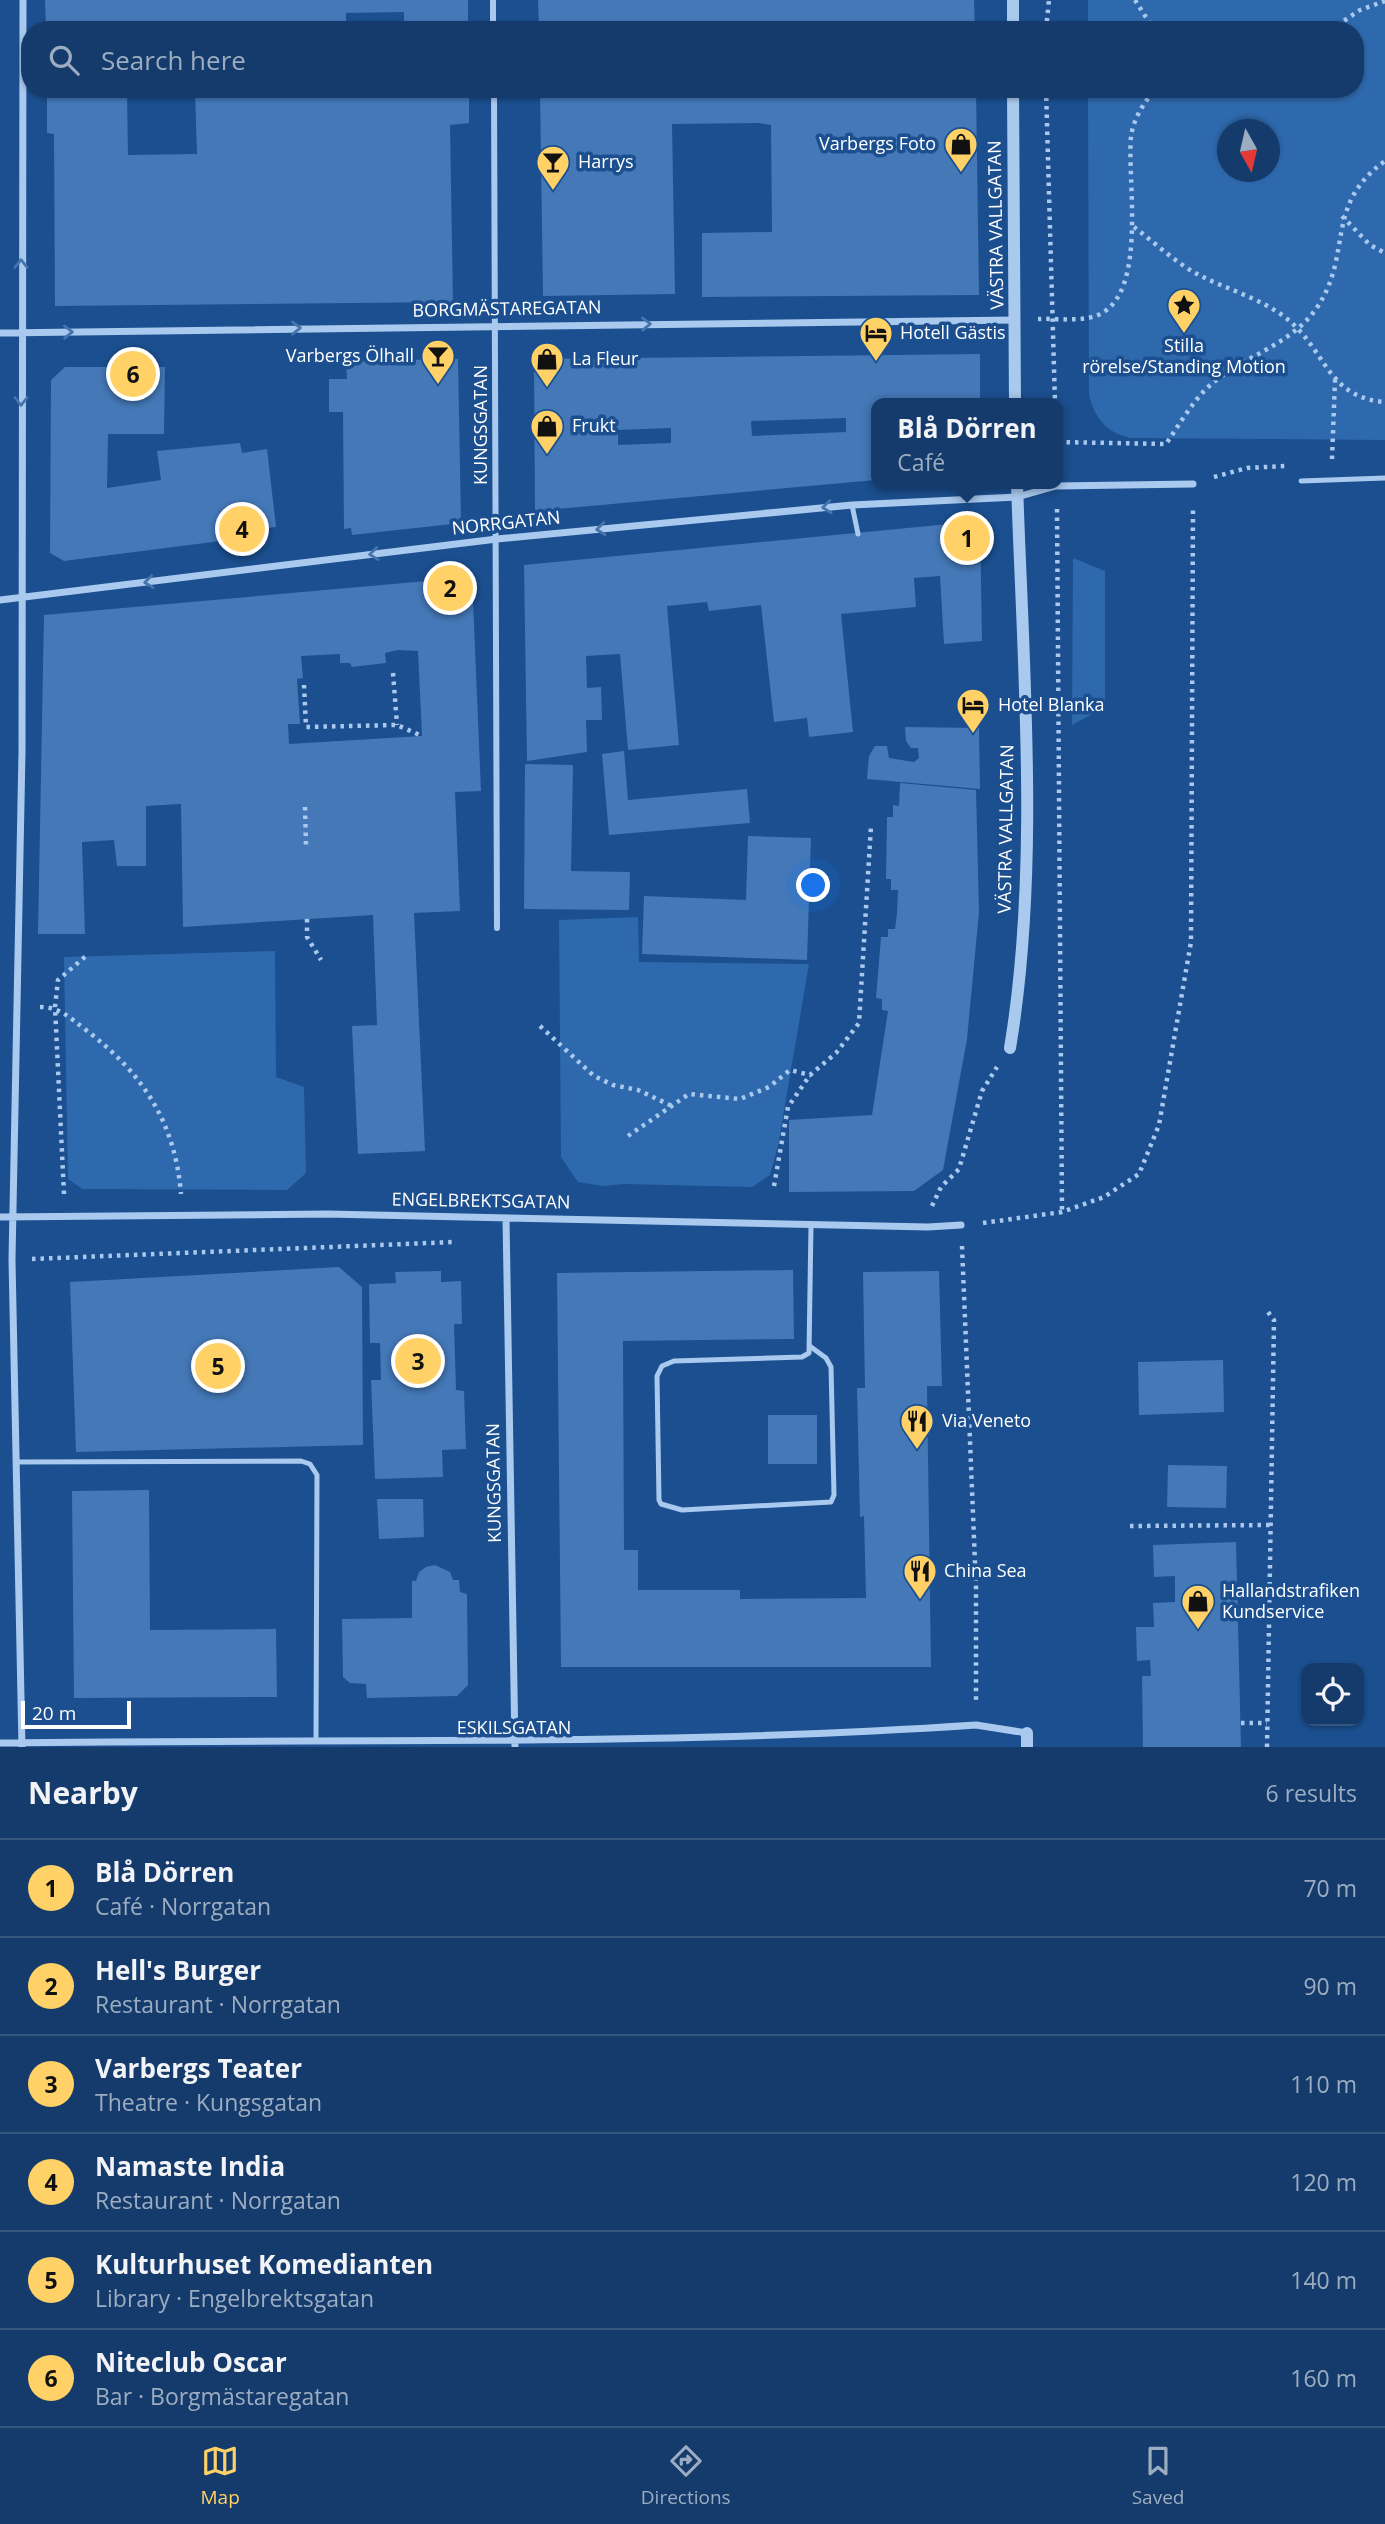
<!DOCTYPE html>
<html lang="en">
<head>
<meta charset="utf-8">
<style>
	:root { --surface:#143b6b; --page:#1d4271; --text:#f1f3f6; --muted:#9dadc1; --line:#33557e; --accent:#ffd166 }
	body { margin:0; font-family:"Open Sans",sans-serif; background:var(--page); color:var(--text) }
	.controls { position:absolute; right:21px; bottom:21px; display:grid; overflow:hidden; border-radius:14px; box-shadow:0 2px 5px #0004 }
	.controls button { width:63px; height:63px; display:grid; place-items:center; padding:0; border:0; border-bottom:2px solid var(--line); background:var(--surface); color:var(--text); font:35px sans-serif }
	.compass { position:absolute; left:1217px; top:119px; width:63px; height:63px; border-radius:50%; background:var(--surface); box-shadow:0 2px 5px #0004; rotate:172deg }
	.scale { position:absolute; left:21px; bottom:18px; width:110px; box-sizing:border-box; padding-left:7px; border:4px solid #fff; border-top:0; font-size:19px; line-height:24px; white-space:nowrap; color:#fff; -webkit-text-stroke:5px #1b4f8f; paint-order:stroke }
	.you { position:absolute; left:814px; top:886px; width:24px; height:24px; margin:-18px; border:5px solid #fff; border-radius:50%; background:#1a73e8; box-shadow:0 0 0 10px #1a73e833 }
	.badge { display:grid; place-items:center; width:46px; height:46px; border-radius:50%; background:var(--accent); color:#111; font-size:23px; font-weight:700 }
	.pin { position:absolute; translate:-50% -50%; border:4px solid #fff; box-shadow:0 2px 7px #0006 }
	.popup { position:absolute; left:871px; top:398px; width:192px; height:91px; box-sizing:border-box; display:grid; place-content:center; border-radius:14px; background:var(--surface); filter:drop-shadow(0 2px 5px #0005); font-size:23px; white-space:nowrap; color:var(--muted) }
	.popup b { font-size:26px; color:var(--text) }
	.popup::after { content:''; position:absolute; left:50%; top:100%; margin-left:-14px; border:14px solid transparent; border-top-color:var(--surface) }
	.list { margin:0; padding:0; list-style:none }
	h2 { display:flex; justify-content:space-between; align-items:center; height:91px; margin:0; padding:0 28px; font-size:30px }
	h2 small { font-size:23px; font-weight:400; color:var(--muted) }
	.list li { display:grid; grid-template-columns:46px 1fr auto; gap:21px; align-items:center; box-sizing:border-box; height:98px; padding:0 28px; border-top:2px solid var(--line) }
	.list b { display:block; font-size:26px; white-space:nowrap }
	.list p { margin:0; font-size:23px; white-space:nowrap; color:var(--muted) }
	.list em { font-size:23px; font-style:normal; color:var(--muted) }
	.icon { flex:none; width:38px; height:38px; fill:none; stroke:currentColor; stroke-width:2; stroke-linecap:round; stroke-linejoin:round }
	.map { position:relative; flex:none; width:1385px; height:1747px; overflow:hidden }
	.search { position:absolute; background:var(--surface); box-shadow:0 2px 5px #0004; left:21px; right:21px; top:21px; height:77px; display:flex; align-items:center; gap:18px; box-sizing:border-box; padding:0 24px; border-radius:28px; color:var(--muted); font-size:26px }
	.sheet { height:679px; background:var(--surface) }
	nav { display:flex; justify-content:space-around; align-items:center; box-sizing:border-box; height:98px; border-top:2px solid var(--line); background:var(--surface); font-size:19px; color:var(--muted) }
	nav a { display:grid; justify-items:center; gap:4px }
	nav .on { color:var(--accent) }
	.map>svg:first-child { display:block }
	.green { fill:#2e69ad; fill-rule:evenodd }
	.building { fill:#4478b7; fill-rule:evenodd }
	.lines { fill:none; stroke-linecap:round; stroke-linejoin:round }
	.path { stroke:#a9c9ee; stroke-width:4.5; stroke-dasharray:3.5 5; stroke-linecap:butt }
	.service { stroke:#a9c9ee; stroke-width:5 }
	.pedestrian { stroke:#a9c9ee; stroke-width:6 }
	.minor { stroke:#a9c9ee; stroke-width:7 }
	.tertiary { stroke:#a9c9ee; stroke-width:12 }
	.oneway { stroke:#4674ac }
	.labels { text-anchor:middle; stroke-width:7; stroke-linejoin:round; paint-order:stroke }
	.poi-label { font-size:18px; fill:#fff; stroke:#1b4f8f; text-anchor:start }
	.street-label { font-size:18px; fill:#fff; stroke:#1b4f8f }
</style>
</head>
<body>
<div class="map">
<svg width="1385" height="1747" viewBox="0 0 1385 1747">
	<rect width="100%" height="100%" fill="#1b4f8f"/>
	<path class="green" d="M1088 0H1385V440L1131 438C1107 433 1095 419 1089 395L1088 89H1355V30H1088ZM1228 130H1270V172H1228Z
		M1073 558 1105 571V707L1072 725Z
		M638 917 639 962 809 964 778 1146 770 1175 752 1187 624 1184 603 1186 578 1182 561 1157 559 920Z
		M275 951 276 1077 304 1087 306 1173 287 1190 82 1189 68 1179 64 957Z"/>
	<path class="building" d="M45 0H468V30H404V12L346 13V24H325V30H46Z
		M538 0H974L975 30H539Z
		M47 89H469V123L450 125 453 302 55 306 54 134 47 133ZM195 92 197 154 128 155 127 93Z
		M540 89H976L979 295 702 297V233L772 232 771 125 758 123 672 124 675 294 543 296Z
		M980 354V403H876V480L535 511 534 359ZM846 418V432L752 436 751 421ZM671 428V443L618 445V430Z
		M458 359 461 523 352 535 351 528 344 529 343 412H329V379H347L346 361Z
		M65 367H165L164 434H108L107 488 161 480 157 451 240 443 242 453 267 449 276 527 252 530V537L64 561 50 553 51 380Z
		M980 521 982 641 944 644 940 576 914 578 916 607 841 614 853 732 809 737 807 718 774 722 761 605 709 611 707 602 667 606 679 745 628 750 620 654 586 656 587 688 601 687 602 720H586L587 752 527 761 524 565Z
		M472 577 481 791 455 792 460 911 414 913 425 1151 358 1154 352 1026 377 1025 373 915 183 927 181 804 146 806V866H117L114 840 82 842 85 934H38L44 615ZM398 650 418 651 422 736 289 744 288 724H300L297 679 303 678 301 656 340 654V663H350L352 667 386 663 385 653Z
		M905 727 979 728 980 789 867 779 869 756 875 746H887L889 758 914 762 919 758 918 748H911L906 741Z
		M624 751 628 800 747 789 750 823 609 835 602 754Z
		M525 764 573 765 571 871 630 872 629 910 524 909Z
		M900 783 976 790 979 912 967 1039 943 1170 914 1191 789 1192V1120L872 1115 888 1011 882 1010V999L876 998 881 937H888V929H895L897 913 898 890H891V879H886L887 817H893V805L899 806Z
		M748 836 811 838 807 960 642 954 644 896 746 900Z
		M339 1267 362 1287 363 1445 76 1452 70 1282Z
		M793 1270 794 1339 623 1341 624 1550H638V1590H740V1599L866 1598 864 1516 860 1517 857 1388H865L863 1272 939 1271 942 1386H927L931 1667H561L557 1273Z
		M441 1271V1282L461 1281 462 1324H454L456 1390 464 1391 466 1449 442 1450 443 1477 375 1479 371 1380H381L380 1343H370L369 1284 396 1283 395 1272Z
		M1223 1360 1224 1412 1139 1415 1138 1362Z
		M768 1415H817V1464H768Z
		M1168 1465 1227 1466 1226 1508 1167 1507Z
		M149 1490 150 1630 276 1629 277 1697 74 1698 72 1491Z
		M377 1499H423L424 1537 379 1539Z
		M1236 1542 1241 1747H1143L1142 1676H1151L1150 1660 1137 1661 1136 1627H1154L1153 1603 1175 1602V1576L1154 1577 1153 1545Z
		M435 1565 450 1572 453 1580H459L460 1592 467 1594 468 1685 457 1696 367 1698 366 1684 350 1683 343 1677 342 1619 412 1618V1581H416L419 1572 426 1567Z"/>
	<g class="lines">
		<path class="path" d="M1135 0 1154 30
			M1046 30 1049 0
			M1330 30 1360 10 1385 1
			M1046 89 1055 403
			M1342 216 1370 245 1385 253
			M1134 227C1155 243 1176 263 1199 275 1232 292 1272 301 1298 329 1328 361 1333 398 1385 402
			M1038 319C1057 318 1085 323 1102 313 1147 288 1127 178 1131 137 1133 119 1144 103 1155 89
			M1058 442 1166 444C1179 425 1191 404 1207 388 1241 356 1292 346 1318 306 1353 252 1324 205 1385 161
			M1332 459 1335 380
			M1214 477 1247 468 1285 466
			M1057 509 1062 1212
			M393 673 397 725
			M304 685 306 727 397 725 422 736
			M305 807 306 845
			M307 919V937L321 960
			M40 1007C60 1007 70 1018 86 1030 142 1073 175 1121 181 1194
			M540 1026 594 1076 613 1085 638 1090 672 1106
			M628 1136 689 1094 740 1099 769 1087 790 1070 810 1075 836 1053 859 1023 871 826
			M774 1186 788 1107 810 1075
			M64 1194 55 1007 58 980 86 956
			M932 1206 941 1187 959 1169 982 1091 997 1067
			M983 1223 1062 1212 1104 1197 1139 1174 1159 1125 1191 942 1193 506
			M962 1246 976 1587V1703
			M32 1259 454 1242
			M1130 1526 1270 1525
			M1241 1723H1267
			M1267 1747 1274 1320 1268 1312"/>
		<path class="service" d="M1301 481 1385 478
			M852 505 858 534
			M811 1347 826 1358 831 1367 834 1495 831 1502 682 1510 661 1504 659 1500 657 1376 662 1366 674 1361 802 1357 809 1353 811 1225
			M16 1462 301 1461 310 1464 317 1475 316 1741"/>
		<path class="pedestrian" d="M493 0V30
			M494 89 497 928"/>
		<path class="minor" d="M0 333 1015 320
			M0 600 497 539 852 505 1017 497 1056 486 1193 484
			M0 1217 328 1214 928 1227 961 1225
			M506 1218 515 1747
			M0 1743C325 1738 651 1747 976 1725L1027 1733
			M22 1747 12 1260 22 752 23 0"/>
		<path class="tertiary" d="M1013 30V0
			M1013 89 1015 403
			M1010 1048C1040 868 1023 667 1017 484
			M1027 1733V1747"/>
	</g>
	<defs><path id="oneway-chevron" d="M-2-3.5L2.5 0L-2 3.5" fill="none" stroke-width="1.6" stroke-linecap="round" stroke-linejoin="round" transform="scale(1.75)"/></defs>
	<g class="oneway">
		<use href="#oneway-chevron" transform="translate(21 264) rotate(-90)"/>
		<use href="#oneway-chevron" transform="translate(646 324) rotate(-1)"/>
		<use href="#oneway-chevron" transform="translate(296 328) rotate(-1)"/>
		<use href="#oneway-chevron" transform="translate(68 332) rotate(-1)"/>
		<use href="#oneway-chevron" transform="translate(21 401) rotate(90)"/>
		<use href="#oneway-chevron" transform="translate(827 507) rotate(174)"/>
		<use href="#oneway-chevron" transform="translate(601 529) rotate(174)"/>
		<use href="#oneway-chevron" transform="translate(374 554) rotate(173)"/>
		<use href="#oneway-chevron" transform="translate(149 582) rotate(173)"/>
	</g>
	<defs>
		<symbol id="shop-pin" viewBox="-11 -11 22 30"><path d="M0 17L-7.5 6A9.5 9.5 0 1 1 7.5 6Z" fill="#ffd166" stroke="#1b4f8f"/><path d="M-5-2.5h2.3a2.7 3.5 0 0 1 5.4 0H5L5.5 6h-11ZM-1.5-2.5h3a1.5 2.3 0 0 0-3 0Z" fill="#111"/></symbol>
		<symbol id="bar-pin" viewBox="-11 -11 22 30"><path d="M0 17L-7.5 6A9.5 9.5 0 1 1 7.5 6Z" fill="#ffd166" stroke="#1b4f8f"/><path d="M-6-5H6L.8 .8V4.5H3.5V6h-7V4.5H-.8V.8Z" fill="#111"/></symbol>
		<symbol id="sight-pin" viewBox="-11 -11 22 30"><path d="M0 17L-7.5 6A9.5 9.5 0 1 1 7.5 6Z" fill="#ffd166" stroke="#1b4f8f"/><path d="M0-6L1.8-2.2L6-1.7L2.9 1.2L3.7 5.4L0 3.3L-3.7 5.4L-2.9 1.2L-6-1.7L-1.8-2.2Z" fill="#111"/></symbol>
		<symbol id="hotel-pin" viewBox="-11 -11 22 30"><path d="M0 17L-7.5 6A9.5 9.5 0 1 1 7.5 6Z" fill="#ffd166" stroke="#1b4f8f"/><path d="M-6-4.5h1.5V1H6V5H4.5V3h-9V5H-6ZM-4 0a1.8 1.8 0 1 1 3.6 0ZM.5 0V-2.5h3Q6-2.5 6 0Z" fill="#111"/></symbol>
		<symbol id="restaurant-pin" viewBox="-11 -11 22 30"><path d="M0 17L-7.5 6A9.5 9.5 0 1 1 7.5 6Z" fill="#ffd166" stroke="#1b4f8f"/><path d="M-5-6h1v4h1v-4h1v4h1v-4h1v5L-1.5 .5V6h-2V.5L-5-1ZM5-6V6H3V1.5H1.5Q1.5-4 5-6Z" fill="#111"/></symbol>
	</defs>
	<g fill-rule="evenodd">
		<use href="#shop-pin" x="942" y="125" width="38" height="52"/>
		<use href="#bar-pin" x="534" y="143" width="38" height="52"/>
		<use href="#sight-pin" x="1165" y="286" width="38" height="52"/>
		<use href="#hotel-pin" x="857" y="314" width="38" height="52"/>
		<use href="#bar-pin" x="419" y="337" width="38" height="52"/>
		<use href="#shop-pin" x="528" y="340" width="38" height="52"/>
		<use href="#shop-pin" x="528" y="407" width="38" height="52"/>
		<use href="#hotel-pin" x="954" y="686" width="38" height="52"/>
		<use href="#restaurant-pin" x="898" y="1402" width="38" height="52"/>
		<use href="#restaurant-pin" x="901" y="1552" width="38" height="52"/>
		<use href="#shop-pin" x="1179" y="1582" width="38" height="52"/>
	</g>
	<g class="labels">
		<g class="poi-label">
			<text x="936" y="150" text-anchor="end">Varbergs Foto</text>
			<text x="578" y="168">Harrys</text>
			<text x="900" y="339">Hotell Gästis</text>
			<text x="1184" y="352" text-anchor="middle">Stilla<tspan x="1184" dy="21">rörelse/Standing Motion</tspan></text>
			<text x="414" y="362" text-anchor="end">Varbergs Ölhall</text>
			<text x="572" y="365">La Fleur</text>
			<text x="572" y="432">Frukt</text>
			<text x="998" y="711">Hotel Blanka</text>
			<text x="942" y="1427">Via Veneto</text>
			<text x="944" y="1577">China Sea</text>
			<text x="1222" y="1597">Hallandstrafiken<tspan x="1222" dy="21">Kundservice</tspan></text>
		</g>
		<g class="street-label">
			<text transform="translate(996 225) rotate(-91)" y="6">VÄSTRA VALLGATAN</text>
			<text transform="translate(507 309) rotate(-1)" y="6">BORGMÄSTAREGATAN</text>
			<text transform="translate(481 425) rotate(-90)" y="6">KUNGSGATAN</text>
			<text transform="translate(506 523) rotate(-6)" y="6">NORRGATAN</text>
			<text transform="translate(1006 829) rotate(-89)" y="6">VÄSTRA VALLGATAN</text>
			<text transform="translate(481 1201) rotate(1)" y="6">ENGELBREKTSGATAN</text>
			<text transform="translate(494 1483) rotate(-91)" y="6">KUNGSGATAN</text>
			<text x="514" y="1734">ESKILSGATAN</text>
		</g>
	</g>
</svg>
<div class="controls">
<button><svg class="icon" aria-label="locate" viewBox="0 0 24 24"><circle cx="12" cy="12" r="6"/><path d="M12 2v4M12 18v4M2 12h4M18 12h4"/></svg></button>
</div>
<svg class="compass" viewBox="-18 -18 36 36"><path d="M0-13l5 13h-10z" fill="#e53935"/><path d="M0 13l5-13h-10z" fill="#9dadc1"/></svg>
<div class="scale">20 m</div>
<div class="you"></div>
<div class="pin badge" style="left:967px;top:538px">1</div>
<div class="popup"><b>Blå Dörren</b>Café</div>
<div class="pin badge" style="left:450px;top:588px">2</div>
<div class="pin badge" style="left:418px;top:1361px">3</div>
<div class="pin badge" style="left:242px;top:529px">4</div>
<div class="pin badge" style="left:218px;top:1366px">5</div>
<div class="pin badge" style="left:133px;top:374px">6</div>
<div class="search"><svg class="icon" aria-label="search" viewBox="0 0 24 24"><circle cx="10" cy="10" r="6"/><path d="M15 15l6 6"/></svg>Search here</div>
</div>
<section class="sheet">
<h2>Nearby<small>6 results</small></h2>
<ul class="list">
<li><span class="badge">1</span><div><b>Blå Dörren</b><p>Café · Norrgatan</p></div><em>70 m</em></li>
<li><span class="badge">2</span><div><b>Hell's Burger</b><p>Restaurant · Norrgatan</p></div><em>90 m</em></li>
<li><span class="badge">3</span><div><b>Varbergs Teater</b><p>Theatre · Kungsgatan</p></div><em>110 m</em></li>
<li><span class="badge">4</span><div><b>Namaste India</b><p>Restaurant · Norrgatan</p></div><em>120 m</em></li>
<li><span class="badge">5</span><div><b>Kulturhuset Komedianten</b><p>Library · Engelbrektsgatan</p></div><em>140 m</em></li>
<li><span class="badge">6</span><div><b>Niteclub Oscar</b><p>Bar · Borgmästaregatan</p></div><em>160 m</em></li>
</ul>
</section>
<nav>
<a class="on"><svg class="icon" aria-label="map" viewBox="0 0 24 24"><path d="M3 6l6-2 6 2 6-2v14l-6 2-6-2-6 2zM9 4v14M15 6v14"/></svg>Map</a>
<a><svg class="icon" aria-label="directions" viewBox="0 0 24 24"><path d="M12 3l9 9-9 9-9-9zM9 14v-3h6M13 9l2 2-2 2"/></svg>Directions</a>
<a><svg class="icon" aria-label="saved" viewBox="0 0 24 24"><path d="M7 4h10v16l-5-4-5 4z"/></svg>Saved</a>
</nav>
</body>
</html>
